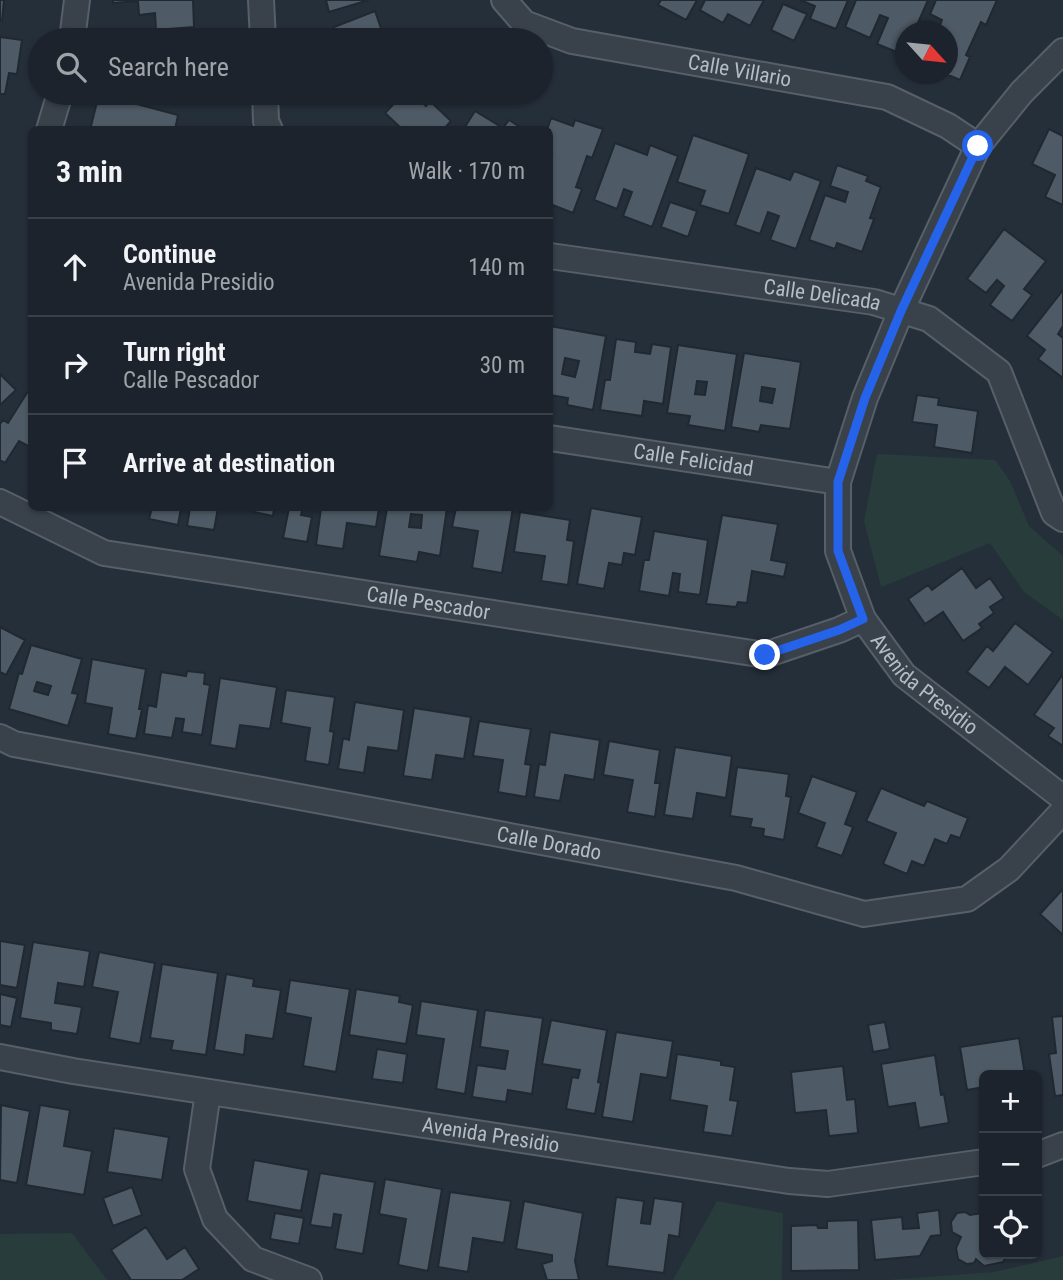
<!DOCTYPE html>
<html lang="en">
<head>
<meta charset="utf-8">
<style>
	:root { --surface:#1c232c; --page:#252b34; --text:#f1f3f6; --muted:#a0a4a9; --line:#3a4048 }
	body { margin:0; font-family:"Roboto Condensed",sans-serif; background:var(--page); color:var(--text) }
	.controls { position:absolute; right:21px; bottom:21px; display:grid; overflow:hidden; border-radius:10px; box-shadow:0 2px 5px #0004 }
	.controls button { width:63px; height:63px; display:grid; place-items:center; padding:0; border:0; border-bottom:2px solid var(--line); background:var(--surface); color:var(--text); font:35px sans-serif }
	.compass { position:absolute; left:895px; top:21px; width:63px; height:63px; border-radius:50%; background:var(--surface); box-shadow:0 2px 5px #0004; rotate:117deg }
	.stop { position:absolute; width:21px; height:21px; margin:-16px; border:5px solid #2563eb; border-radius:50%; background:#fff }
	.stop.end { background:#2563eb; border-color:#fff; box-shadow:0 2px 7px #0008 }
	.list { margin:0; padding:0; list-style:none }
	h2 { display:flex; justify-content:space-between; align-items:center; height:91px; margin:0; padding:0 28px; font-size:30px }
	h2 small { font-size:23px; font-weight:400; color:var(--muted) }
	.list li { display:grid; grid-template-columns:46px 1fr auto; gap:21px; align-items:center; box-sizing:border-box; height:98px; padding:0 28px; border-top:2px solid var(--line) }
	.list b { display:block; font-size:26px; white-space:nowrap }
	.list p { margin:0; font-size:23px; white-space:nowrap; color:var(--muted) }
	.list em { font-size:23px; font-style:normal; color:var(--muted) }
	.icon { flex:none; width:38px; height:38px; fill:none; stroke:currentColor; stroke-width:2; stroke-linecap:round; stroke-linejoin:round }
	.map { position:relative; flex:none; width:1063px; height:1280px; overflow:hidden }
	.search { position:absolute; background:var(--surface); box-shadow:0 2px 5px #0004; left:28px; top:28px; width:525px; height:77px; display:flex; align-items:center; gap:18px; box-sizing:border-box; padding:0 24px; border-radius:38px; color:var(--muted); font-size:26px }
	.panel { position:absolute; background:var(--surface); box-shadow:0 2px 5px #0004; left:28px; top:126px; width:525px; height:385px; border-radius:10px }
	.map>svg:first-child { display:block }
	.green { fill:#283c3c }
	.building { fill:#4e5a65; stroke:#202831; stroke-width:2; fill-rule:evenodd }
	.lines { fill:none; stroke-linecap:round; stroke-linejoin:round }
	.minor-casing { stroke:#575f68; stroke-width:28 }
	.minor { stroke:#39414a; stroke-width:24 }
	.route { stroke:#2563eb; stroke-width:9 }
	.labels { text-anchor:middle; stroke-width:5; stroke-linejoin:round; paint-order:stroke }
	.street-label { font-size:21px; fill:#b4bcc6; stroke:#1e262f }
</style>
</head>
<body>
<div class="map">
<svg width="1063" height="1280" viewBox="0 0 1063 1280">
	<rect width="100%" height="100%" fill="#252f3a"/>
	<path class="green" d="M877 454 995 460 1010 481 1029 526 1063 556V620L1024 592 990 543 881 587 864 521Z
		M717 1201 783 1213 782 1280H673Z
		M72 1233 107 1280H0V1234Z
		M1063 1256V1280H888L994 1272Z"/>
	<path class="building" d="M0 0H4L2 21H0Z
		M113 0H193L194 27 156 30 155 13 139 15 138 1 113 3Z
		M326 0H369L329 12Z
		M661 0H697L686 20 658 5Z
		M705 0H764L750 26 728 14 723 23 700 10Z
		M800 0H848L836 29 810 19 815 6Z
		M856 0H928L914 32H906L904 55 877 44 888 18 880 15 870 38 845 27Z
		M936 0H997L986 25 981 22 966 55 970 57 960 80 946 74H948V32H924L927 24 938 30 942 20 930 14Z
		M783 4 807 14 794 41 771 30Z
		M375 11 385 40H339L334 27Z
		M109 36 130 37V40H134H109Z
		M0 37 22 40 17 74 9 73 5 94H0Z
		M130 93H172L171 96Z
		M404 93H411L426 106 430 101 451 121 443 130H403L385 113Z
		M99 94 178 115 175 130H90Z
		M475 111 503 128 509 120 525 130H463Z
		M551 118 573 126 575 120 603 129 592 158 587 156 576 187 582 189 573 213 550 204V159L552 153H550V130H547Z
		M1049 129 1063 136V205L1045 197 1055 175 1032 164Z
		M693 135 749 154 729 214 700 205 705 191 677 182Z
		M615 143 647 155 650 145 678 156 652 227 623 216 632 192 624 189 617 209 594 200Z
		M837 165 868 176 866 181 881 187 870 218 874 219 862 252 837 243 835 249 809 240 825 195 845 202 848 192 830 186Z
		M756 168 790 180 794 171 821 181 796 249 770 240 779 216 768 212 760 234 735 225Z
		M670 202 697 211 688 237 661 227Z
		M1004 229 1046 261 1024 289 1032 295 1012 321 990 305 1004 286 997 280 986 293 967 279Z
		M1063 290V326L1058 334 1063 338V378L1038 359 1045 350 1027 336Z
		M550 326 606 336 593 410 567 405 568 398 550 395ZM565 358 579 361 575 377 562 374Z
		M616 339 636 342 635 352 650 354 652 344 671 347 663 404 644 401 642 416 600 410 605 380H610Z
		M678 345 737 354 725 431 688 425 690 416 667 413ZM697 381 707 382 705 395 695 394Z
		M744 353 801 362 790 429 761 425 759 432 731 427ZM762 387 775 389 772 403 760 401Z
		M0 374 16 390 0 405Z
		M32 385V448L19 441 5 463 0 460V424L3 420 8 423Z
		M917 395 939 398 938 405 978 411 972 453 934 447 937 425 912 422Z
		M152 508H181L178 525 149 519Z
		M190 508H218L214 530 187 526Z
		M255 508H274L273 516 254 512Z
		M289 508H303L301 515 312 517 307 542 283 538Z
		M321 508H379L376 527 347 523 343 549 316 545Z
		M387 508H447L440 556 419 552 417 562 379 556ZM411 514 422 515 421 528 409 527Z
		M456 508H513L502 573 472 568 478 531 452 527Z
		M591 508 642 517 635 555 624 553 622 565 609 563 604 589 577 584Z
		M520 512 570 520 567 540 574 541 568 585 541 581 545 556 514 552Z
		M722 515 778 524 771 560 787 563 784 577 752 571 747 603 738 602 736 607 706 604Z
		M654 531 708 540 700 595 678 592 680 574 673 573 669 596 639 591 644 560H649Z
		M962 568 976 588 990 578 1004 598 990 607 994 613 979 624 982 628 963 641 943 612 925 624 908 599 928 585 932 590Z
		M1015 623 1053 652 1028 685 1005 667 989 688 967 672 987 646 993 651Z
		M0 627 25 640 6 675 0 672Z
		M31 645 82 659 72 693 78 694 68 726 9 709 19 673 22 674ZM37 682 51 686 48 695 34 691Z
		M92 659 146 669 139 709H142L136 739 108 734 112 708 85 703Z
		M187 671 205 673 204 684 210 685 202 735 182 732 184 719 176 718 172 738 144 734 148 705 156 707 161 672 186 676Z
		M1063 674V746L1048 736 1054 728 1034 715Z
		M220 678 277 687 270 729 240 725 236 749 210 745Z
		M286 690 335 697 330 731 334 732 329 765 305 761 310 728 281 723Z
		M355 702 404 710 398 751 368 747 364 773 338 769 343 738 349 740Z
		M414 708 471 717 464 759 436 755 432 780 403 776Z
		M479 721 531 729 525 764 531 765 526 797 498 792 503 760 473 756Z
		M550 732 600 740 594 780 565 775 560 801 534 797 539 764 545 765Z
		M609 741 660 750 655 783H660L655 817 627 812 633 780 603 775Z
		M675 747 732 756 726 798 697 793 693 819 664 815Z
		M737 767 789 774 786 796 791 797 784 840 763 836 764 829 750 827 752 819 730 816Z
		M812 776 857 792 845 824 853 827 842 856 816 847 825 823 798 813Z
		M881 788 924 806 927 801 968 818 960 838 951 835 947 844 935 839 924 866 912 861 907 874 883 864 896 833 866 821Z
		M1063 889V935L1040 914Z
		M0 941 25 945 17 988 0 985Z
		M33 942 90 951 84 987 58 983 55 1003 82 1007 77 1034 51 1030V1023L20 1018Z
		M99 952 155 963 140 1044 109 1038 118 992 92 987Z
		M162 964 218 973 206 1055 171 1050 173 1041 150 1038Z
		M226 974 254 979 253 986 281 990 273 1039 246 1035 244 1055 214 1050Z
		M290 980 350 989 336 1072 303 1066 311 1018 285 1013Z
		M356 989 400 996 399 1002 413 1005 406 1044 349 1035Z
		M0 994 17 998 11 1027 0 1025Z
		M421 1001 478 1010 465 1094 436 1089 444 1039 416 1035Z
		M485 1010 543 1018 532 1094 508 1090 506 1102 472 1097 477 1065 505 1069 508 1051 480 1047Z
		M1063 1016V1095L1055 1096 1049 1054 1056 1053 1052 1017Z
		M551 1020 607 1030 598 1082 601 1083 595 1114 566 1109 572 1077 578 1078 580 1070 542 1064Z
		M885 1022 890 1049 873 1052 868 1025Z
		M616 1032 673 1041 667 1078 641 1074 633 1122 602 1117Z
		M1019 1038 1025 1075H984V1087L967 1090 960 1047Z
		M377 1049 407 1054 403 1083 372 1079Z
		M677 1054 721 1061V1065L735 1067 730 1100 738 1101 732 1136 703 1132 707 1106 670 1100Z
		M935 1055 941 1095 944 1094 949 1123 919 1128 915 1103 888 1107 881 1064Z
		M843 1066 847 1100 855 1099 858 1133 829 1136 826 1110 795 1113 791 1072Z
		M1 1105 30 1111 17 1183 0 1180Z
		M40 1105 70 1110 64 1146 92 1151 84 1195 26 1185Z
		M114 1128 169 1137 162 1180 107 1172Z
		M254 1160 309 1170 301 1211 247 1201Z
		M320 1173 375 1182 363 1254 335 1249 341 1215 334 1214 332 1228 310 1225Z
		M385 1179 442 1189 428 1271 398 1265 406 1219 379 1214Z
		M132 1187 142 1215 113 1226 103 1198Z
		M450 1192 511 1201 504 1243 473 1238 468 1272 438 1267Z
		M616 1197 644 1201 641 1223 650 1224 654 1198 683 1202 679 1237 669 1235 664 1273 607 1266Z
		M982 1198H984V1254H1008L1003 1262 984 1266 976 1259 974 1263 967 1264 958 1259 956 1248 961 1237 952 1232 951 1222 957 1213 965 1212 970 1215 983 1213Z
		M524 1201 583 1213 575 1261 579 1280H547L542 1264 552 1261V1255L516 1249Z
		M939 1210 941 1235 931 1236 920 1256 875 1260 871 1220 902 1217 903 1229 919 1228 917 1213Z
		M275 1213 304 1218 299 1244 270 1239Z
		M858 1220 859 1270 791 1271V1226L817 1225 818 1228H827V1221Z
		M146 1227 167 1259 185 1247 199 1269 182 1280H131L111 1250Z"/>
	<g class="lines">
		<defs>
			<g id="minor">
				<path d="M261 0 263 40"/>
				<path id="s1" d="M504 0 524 23 572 41 887 97 948 126 978 146"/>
				<path d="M72 40 77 0"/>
				<path id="s2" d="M1063 51 1022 92 978 146 901 311 865 398 838 482V551L863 619 904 675 1063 798"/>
				<path d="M265 93 266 121 270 130"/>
				<path d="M49 130 60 93"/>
				<path id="s3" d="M550 256 874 302 929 319 999 372 1054 513 1063 519"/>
				<path id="s4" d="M550 438 838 482"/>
				<path id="s5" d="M0 502 104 553 765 655 839 630 863 619"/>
				<path id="s6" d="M0 737 14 744 736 878 864 914 967 899 1009 869 1063 811"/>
				<path id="s7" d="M0 1057 73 1071 789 1181 828 1184 984 1162"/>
				<path d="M208 1092 197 1169 215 1219 253 1259 309 1280"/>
				<path d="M1037 1155 1063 1145"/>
			</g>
		</defs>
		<use href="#minor" class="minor-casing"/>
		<use href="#minor" class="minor"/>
	</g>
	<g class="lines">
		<path class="route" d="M765 655 839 630 863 619 838 551V482L865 398 901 311 978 146"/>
	</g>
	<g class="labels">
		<g class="street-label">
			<text dy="7" stroke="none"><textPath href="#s1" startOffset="252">Calle Villario</textPath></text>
			<text dy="7" stroke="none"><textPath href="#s3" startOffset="275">Calle Delicada</textPath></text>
			<text dy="7" stroke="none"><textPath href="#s4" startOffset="145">Calle Felicidad</textPath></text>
			<text dy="7" stroke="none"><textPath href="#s5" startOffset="444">Calle Pescador</textPath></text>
			<text dy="7" stroke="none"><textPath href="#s2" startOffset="724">Avenida Presidio</textPath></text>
			<text dy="7" stroke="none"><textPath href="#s6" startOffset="560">Calle Dorado</textPath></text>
			<text dy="7" stroke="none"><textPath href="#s7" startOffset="497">Avenida Presidio</textPath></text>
		</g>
	</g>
</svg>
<div class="controls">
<button>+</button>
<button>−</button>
<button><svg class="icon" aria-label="locate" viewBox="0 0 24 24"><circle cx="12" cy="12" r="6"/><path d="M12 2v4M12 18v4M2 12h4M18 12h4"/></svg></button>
</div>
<svg class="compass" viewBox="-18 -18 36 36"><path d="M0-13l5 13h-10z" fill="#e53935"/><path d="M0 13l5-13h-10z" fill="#a0a4a9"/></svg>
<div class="stop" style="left:978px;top:146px"></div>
<div class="stop end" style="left:765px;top:655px"></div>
<div class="search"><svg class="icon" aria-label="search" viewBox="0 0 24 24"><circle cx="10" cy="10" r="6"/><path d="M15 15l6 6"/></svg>Search here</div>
<section class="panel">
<h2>3 min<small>Walk · 170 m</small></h2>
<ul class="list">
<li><svg class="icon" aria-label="ahead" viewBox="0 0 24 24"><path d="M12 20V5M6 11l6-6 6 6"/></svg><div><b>Continue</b><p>Avenida Presidio</p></div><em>140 m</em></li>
<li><svg class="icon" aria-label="right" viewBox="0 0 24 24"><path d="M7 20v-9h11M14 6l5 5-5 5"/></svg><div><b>Turn right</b><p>Calle Pescador</p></div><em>30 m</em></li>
<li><svg class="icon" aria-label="arrive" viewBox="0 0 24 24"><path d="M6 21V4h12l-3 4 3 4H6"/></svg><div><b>Arrive at destination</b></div></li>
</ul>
</section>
</div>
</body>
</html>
